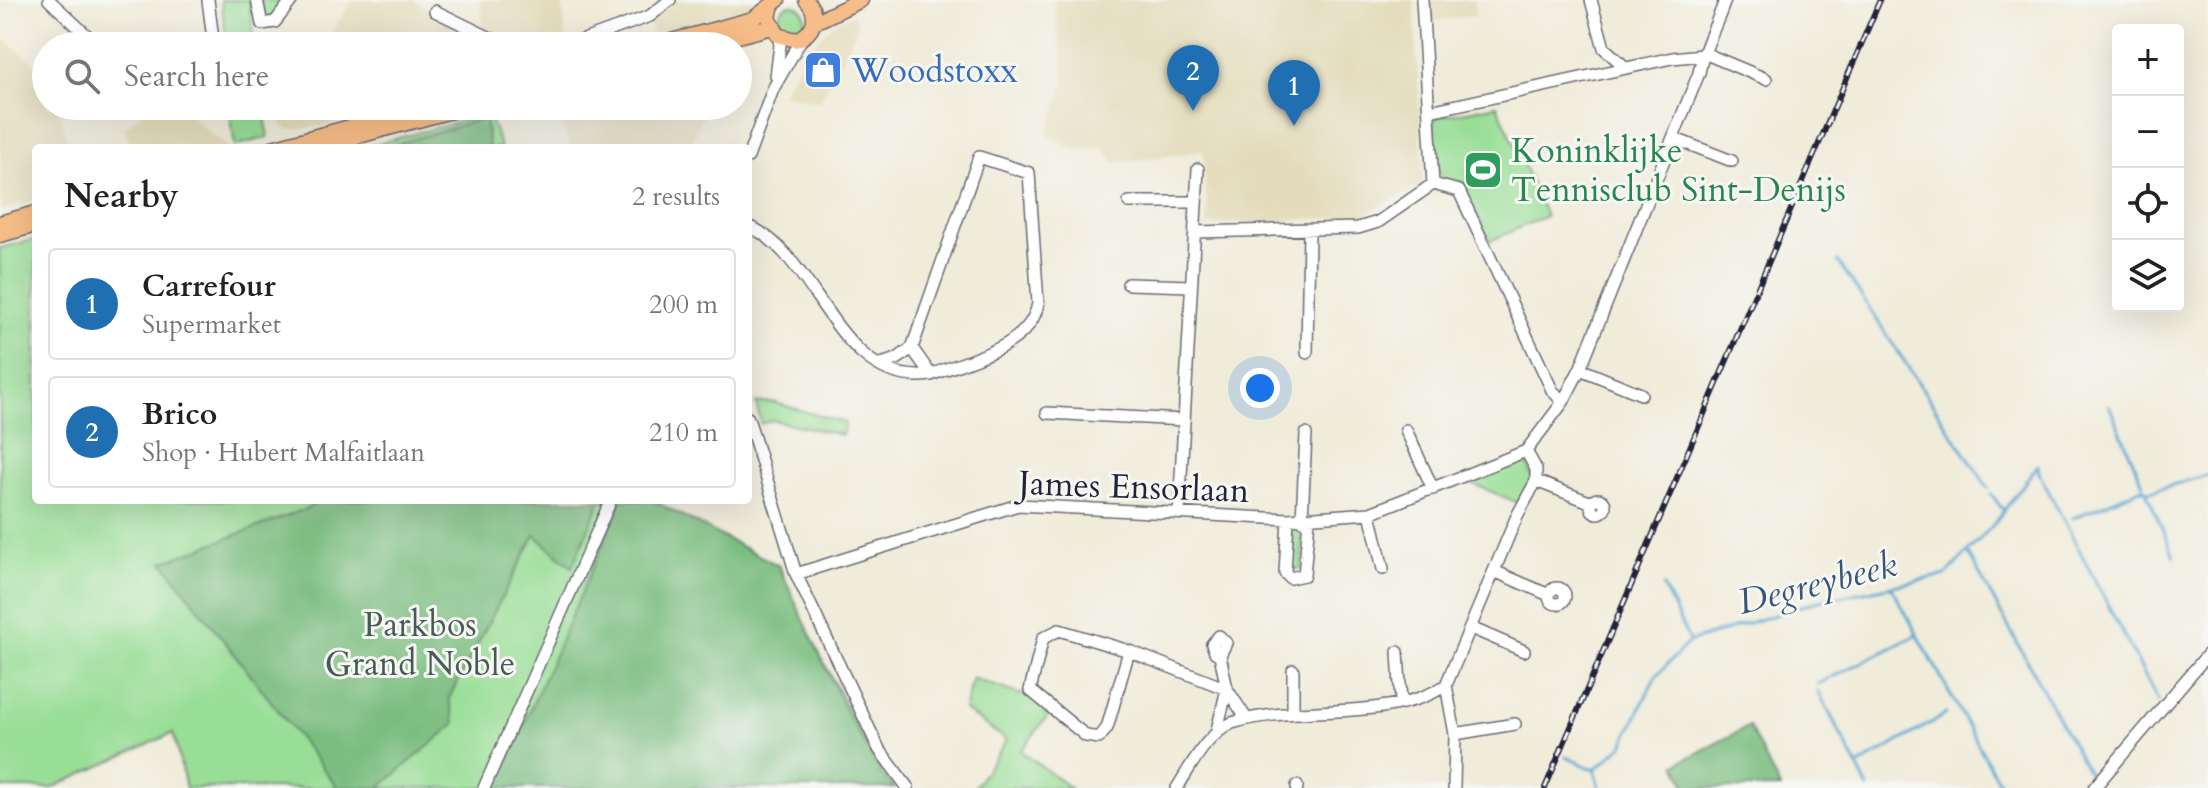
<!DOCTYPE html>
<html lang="en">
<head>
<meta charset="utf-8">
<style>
	:root { --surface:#fff; --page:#f2f2f2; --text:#222; --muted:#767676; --line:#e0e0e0; --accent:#1f6fb2 }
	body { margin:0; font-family:Cardo,serif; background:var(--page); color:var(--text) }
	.controls { position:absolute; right:24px; top:24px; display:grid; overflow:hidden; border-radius:8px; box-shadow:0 8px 32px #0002 }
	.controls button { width:72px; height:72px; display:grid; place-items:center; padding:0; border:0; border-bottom:2px solid var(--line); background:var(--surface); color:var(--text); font:40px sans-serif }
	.you { position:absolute; left:1260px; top:388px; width:28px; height:28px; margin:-20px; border:6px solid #fff; border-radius:50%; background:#1a73e8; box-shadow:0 0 0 12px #1a73e833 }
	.badge { display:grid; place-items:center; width:52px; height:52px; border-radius:50%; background:var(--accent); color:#fff; font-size:26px; font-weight:700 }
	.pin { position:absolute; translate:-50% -66px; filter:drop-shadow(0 2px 4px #0008) }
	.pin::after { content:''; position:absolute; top:42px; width:28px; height:24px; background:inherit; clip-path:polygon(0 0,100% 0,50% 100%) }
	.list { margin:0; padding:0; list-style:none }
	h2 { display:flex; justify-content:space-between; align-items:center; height:104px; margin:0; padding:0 32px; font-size:34px }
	h2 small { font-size:26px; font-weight:400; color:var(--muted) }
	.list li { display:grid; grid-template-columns:52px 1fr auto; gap:24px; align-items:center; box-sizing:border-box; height:112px; margin:0 16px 16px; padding:0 16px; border:2px solid var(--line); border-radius:8px }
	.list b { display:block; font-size:30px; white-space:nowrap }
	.list p { margin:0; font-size:26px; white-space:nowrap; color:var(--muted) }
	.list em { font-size:26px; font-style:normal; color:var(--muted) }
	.icon { flex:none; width:44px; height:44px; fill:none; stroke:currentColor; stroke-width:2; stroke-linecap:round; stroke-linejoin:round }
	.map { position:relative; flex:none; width:2208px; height:788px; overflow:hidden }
	.search { position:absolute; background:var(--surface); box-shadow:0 8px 32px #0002; left:32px; top:32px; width:720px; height:88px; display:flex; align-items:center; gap:20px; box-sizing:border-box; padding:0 28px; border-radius:44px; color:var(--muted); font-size:30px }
	.panel { position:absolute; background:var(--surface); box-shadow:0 8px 32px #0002; left:32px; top:144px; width:720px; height:360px; border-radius:8px }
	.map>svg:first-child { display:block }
	.built { fill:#e3dbba }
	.green { fill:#99de96; stroke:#5e8068; stroke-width:2 }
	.forest { fill:#7abd7f; stroke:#4e705d; stroke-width:2 }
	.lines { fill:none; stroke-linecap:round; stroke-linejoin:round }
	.stream { stroke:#58a5d1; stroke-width:3 }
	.minor-casing { stroke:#6a6973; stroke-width:14 }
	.major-casing { stroke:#6a6973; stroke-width:17 }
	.minor { stroke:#fff; stroke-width:11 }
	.major { stroke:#f7bd88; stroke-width:14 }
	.rail-casing { stroke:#22223b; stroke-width:6 }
	.rail { stroke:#f6f6f2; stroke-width:3; stroke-dasharray:9; stroke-linecap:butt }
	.labels { text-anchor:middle; stroke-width:6; stroke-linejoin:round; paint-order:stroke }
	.shop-label { font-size:34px; fill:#366cbe; stroke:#f6f6f2; text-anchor:start }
	.leisure-label { font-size:34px; fill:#27864d; stroke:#f6f6f2; text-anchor:start }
	.street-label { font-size:34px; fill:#22223b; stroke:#f6f6f2 }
	.park-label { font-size:34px; fill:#465a56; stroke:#f6f6f2 }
	.water-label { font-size:36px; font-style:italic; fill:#385677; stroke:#f6f6f2 }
</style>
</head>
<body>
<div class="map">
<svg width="2208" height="788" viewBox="0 0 2208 788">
	<rect width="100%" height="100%" fill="#f6f6f2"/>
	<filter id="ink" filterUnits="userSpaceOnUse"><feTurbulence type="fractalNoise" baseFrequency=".0125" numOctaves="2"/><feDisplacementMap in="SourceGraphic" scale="16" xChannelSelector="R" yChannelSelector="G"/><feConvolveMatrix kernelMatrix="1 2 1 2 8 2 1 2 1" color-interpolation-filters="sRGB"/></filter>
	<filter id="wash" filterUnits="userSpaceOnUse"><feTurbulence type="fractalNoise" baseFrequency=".006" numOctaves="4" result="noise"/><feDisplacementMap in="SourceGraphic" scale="32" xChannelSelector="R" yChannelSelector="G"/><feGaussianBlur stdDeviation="1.8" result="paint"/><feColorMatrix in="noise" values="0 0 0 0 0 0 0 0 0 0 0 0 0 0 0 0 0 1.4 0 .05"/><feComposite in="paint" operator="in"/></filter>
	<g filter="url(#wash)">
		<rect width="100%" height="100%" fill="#f0ecda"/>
		<path class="built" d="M353 0H413L464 31 500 46H322Z
			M481 0H562L566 41 551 46H520L483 35Z
			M675 0H758L750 9 651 34V23Z
			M1054 0H1414L1423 184 1362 216 1207 225 1204 151 1115 163 1103 147 1075 150 1046 135 1065 84Z
			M1429 0H1474L1476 16 1429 22Z
			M853 15 858 27 819 102 782 94 806 52 833 24Z
			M0 36 46 73V106H58L69 148H36V200L0 210Z
			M149 106H178L229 148H130L125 128Z
			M282 106H398L325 126 287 130 275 117Z
			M555 106H702L705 112 689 148H571Z"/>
		<path class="green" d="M221 0H249L255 46H221L227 44Z
			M260 0H286L272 19 265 17Z
			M779 18a13 13 0 1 1 26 0a13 13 0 1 1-26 0Z
			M1497 105 1546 216 1490 241 1460 182 1442 179 1435 161 1433 118Z
			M229 106H264L268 137 235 146Z
			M488 114 501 148H361Z
			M36 239V500H652L779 566 803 622 883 776 895 788H186L173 733 52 788H0V248Z
			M772 402 845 423 842 435 772 420 761 424 756 403Z
			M1515 460 1527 461 1532 479 1518 503 1466 481Z
			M1302 523V568L1291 570 1290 524Z
			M972 678 1018 694 1027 693 1050 713 1021 751 1070 788H974L1007 740 964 710Z"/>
		<path class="forest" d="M485 118 489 148H383Z
			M314 500H601L572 567 535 535 449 698 455 724 379 788H338L163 562 311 507Z
			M622 500H652L779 566 847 714 883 776 895 788H496Z
			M1749 726 1780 788H1687L1676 764Z"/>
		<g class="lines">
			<path class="stream" d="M1838 261 1988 488
				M2109 405 2174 556
				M1991 494 2004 511
				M2073 518 2140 489 2151 491 2208 475
				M1968 553 2089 774
				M1663 586 1689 640
				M1892 588 2002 788
				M1818 684 1917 635
				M1818 691 1857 766 1946 714
				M1566 757 1595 770 1623 745 1655 677 1689 642 1815 602 1946 575 1993 525 2038 465 2039 473 2158 701
				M1857 766 1868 788
				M1595 770 1600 788"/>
		</g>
	</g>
	<g filter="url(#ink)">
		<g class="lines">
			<defs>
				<path id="minor" d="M49 0 93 41 106 46
					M257 0 262 24 275 22 292 0
					M1422 0 1433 184 1459 191 1552 390 1563 402
					M1591 0 1604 48 1626 68
					M435 11 507 46
					M160 46 213 39 208 0
					M567 46 650 16 670 0
					M1704 53 1766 79
					M776 76 780 45 778 35
					M1430 111 1672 58 1703 55
					M1673 138 1732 161
					M748 157 773 89 802 38
					M1129 202H1196
					M748 226C818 254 837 389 931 375L912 348
					M1194 232 1358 228 1378 222 1433 184
					M1128 284 1191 286
					M1307 353 1309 231
					M878 365 897 359 912 348 979 157 1029 173 1038 303C1031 348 968 359 931 375
					M1580 369 1641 394
					M1047 413 1184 420
					M748 418 796 574 879 749 908 788
					M1406 430 1433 489
					M1536 481 1592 503
					M1591 506a7 7 0 1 1 14 0a7 7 0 1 1-14 0Z
					M1179 512 1198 169
					M1370 513 1383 569
					M1288 519 1285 573 1290 578 1304 575 1309 520
					M1302 520 1306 434
					M1494 571 1549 595
					M796 574 1018 505 1288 519 1370 513 1526 451 1563 402 1580 369 1699 73C1703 48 1717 25 1725 0
					M1549 596a8 8 0 1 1 16 0a8 8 0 1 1-16 0Z
					M1471 628 1524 651
					M1129 651 1107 728 1099 738 1086 736 1030 690 1043 638 1059 630 1129 651 1227 689
					M1398 652 1401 702
					M1220 655 1226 643 1219 636 1212 644 1215 652 1220 655 1227 689 1246 718
					M1293 670V713
					M1446 685 1455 734 1454 788
					M1217 730 1227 689
					M1455 734 1515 724
					M484 788 611 500
					M1177 788C1193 763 1205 736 1232 723 1296 703 1390 723 1446 685L1517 516 1536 481V469L1526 451
					M1297 788V786
					M2094 788 2208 654"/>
				<path id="major" d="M771 9 769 18 778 35 796 40C815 33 820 15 806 0
					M815 22 861 0
					M653 46 753 19 778 0
					M701 46 772 27
					M272 148 428 106
					M314 148 470 106
					M0 223 36 213
					M0 235 36 225"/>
			</defs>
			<use href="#minor" class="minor-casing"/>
			<use href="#major" class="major-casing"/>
			<use href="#minor" class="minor"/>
			<use href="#major" class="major"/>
			<defs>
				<path id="rail" d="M1545 788 1880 0"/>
			</defs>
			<use href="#rail" class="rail-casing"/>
			<use href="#rail" class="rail"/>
		</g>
	</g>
	<defs>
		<symbol id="shop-square" viewBox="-11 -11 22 22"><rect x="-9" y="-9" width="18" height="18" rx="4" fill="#3f7fe0" stroke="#f6f6f2"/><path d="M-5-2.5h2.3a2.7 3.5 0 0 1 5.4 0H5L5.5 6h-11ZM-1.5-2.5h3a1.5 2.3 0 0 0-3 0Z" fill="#fff"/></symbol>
		<symbol id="stadium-square" viewBox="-11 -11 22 22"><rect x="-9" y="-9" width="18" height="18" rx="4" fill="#2e9e5b" stroke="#f6f6f2"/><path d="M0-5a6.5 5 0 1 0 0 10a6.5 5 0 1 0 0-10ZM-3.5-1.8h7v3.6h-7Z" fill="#fff"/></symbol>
	</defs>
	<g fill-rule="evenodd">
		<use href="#shop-square" x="801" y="48" width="44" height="44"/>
		<use href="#stadium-square" x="1461" y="148" width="44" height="44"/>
	</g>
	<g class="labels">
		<g class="shop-label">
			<text x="851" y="82">Woodstoxx</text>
		</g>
		<g class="leisure-label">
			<text x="1511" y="162">Koninklijke<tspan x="1511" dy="39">Tennisclub Sint-Denijs</tspan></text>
		</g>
		<g class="street-label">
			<text transform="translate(1134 486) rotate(2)" y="12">James Ensorlaan</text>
		</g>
		<g class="park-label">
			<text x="420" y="636">Parkbos<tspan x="420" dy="39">Grand Noble</tspan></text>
		</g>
		<g class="water-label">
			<text transform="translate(1817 582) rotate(-14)" y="13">Degreybeek</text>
		</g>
	</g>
</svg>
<div class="controls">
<button>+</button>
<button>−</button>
<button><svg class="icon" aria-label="locate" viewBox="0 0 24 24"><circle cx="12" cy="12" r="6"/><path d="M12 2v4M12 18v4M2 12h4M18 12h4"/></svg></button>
<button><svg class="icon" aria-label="layers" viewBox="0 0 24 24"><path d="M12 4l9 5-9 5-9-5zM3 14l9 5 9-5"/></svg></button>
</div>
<div class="you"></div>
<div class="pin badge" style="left:1294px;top:126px">1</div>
<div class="pin badge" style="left:1193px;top:111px">2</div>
<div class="search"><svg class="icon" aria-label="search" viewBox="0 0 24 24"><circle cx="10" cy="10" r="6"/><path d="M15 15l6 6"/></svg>Search here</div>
<section class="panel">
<h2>Nearby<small>2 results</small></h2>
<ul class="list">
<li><span class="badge">1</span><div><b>Carrefour</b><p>Supermarket</p></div><em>200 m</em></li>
<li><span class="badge">2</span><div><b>Brico</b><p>Shop · Hubert Malfaitlaan</p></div><em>210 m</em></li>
</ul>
</section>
</div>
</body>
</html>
